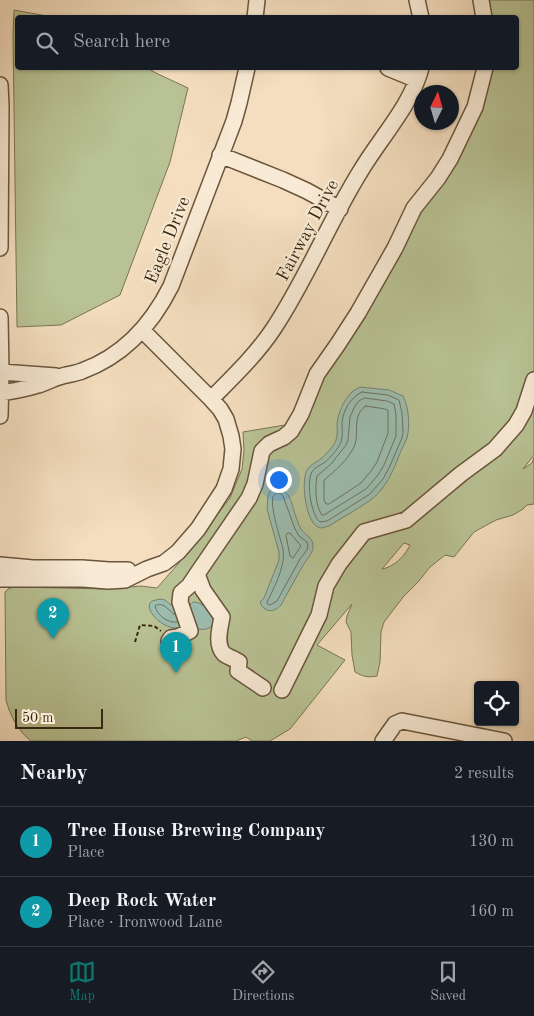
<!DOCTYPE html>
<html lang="en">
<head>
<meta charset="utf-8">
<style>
	:root { --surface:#171b24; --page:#242831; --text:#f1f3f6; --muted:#9ea1a6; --line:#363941; --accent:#0f766e }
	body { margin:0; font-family:"Old Standard TT",serif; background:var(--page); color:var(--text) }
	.controls { position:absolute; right:15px; bottom:15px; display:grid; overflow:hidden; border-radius:5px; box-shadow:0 1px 4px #0004 }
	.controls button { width:45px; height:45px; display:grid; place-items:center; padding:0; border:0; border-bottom:1px solid var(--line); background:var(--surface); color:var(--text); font:25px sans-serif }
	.compass { position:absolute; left:414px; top:85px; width:45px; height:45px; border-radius:50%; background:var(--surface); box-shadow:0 1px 4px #0004; rotate:5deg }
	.scale { position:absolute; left:15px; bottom:12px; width:88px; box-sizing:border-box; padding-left:5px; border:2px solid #3c2810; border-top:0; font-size:14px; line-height:18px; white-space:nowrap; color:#3c2810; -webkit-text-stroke:4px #f8ead5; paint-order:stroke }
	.you { position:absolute; left:278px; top:479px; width:18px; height:18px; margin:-12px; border:4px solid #fff; border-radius:50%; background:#1a73e8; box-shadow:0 0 0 8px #1a73e833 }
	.badge { display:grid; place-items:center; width:32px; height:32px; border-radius:50%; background:var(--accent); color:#fff; font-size:16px; font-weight:700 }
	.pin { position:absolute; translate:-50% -41px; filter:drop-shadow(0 1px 2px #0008) }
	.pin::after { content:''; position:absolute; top:26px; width:18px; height:15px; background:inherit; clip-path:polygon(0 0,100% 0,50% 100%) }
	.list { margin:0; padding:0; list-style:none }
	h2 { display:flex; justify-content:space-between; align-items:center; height:65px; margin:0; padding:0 20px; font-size:21px }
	h2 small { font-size:16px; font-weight:400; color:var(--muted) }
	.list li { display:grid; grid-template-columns:32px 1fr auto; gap:15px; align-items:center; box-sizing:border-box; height:70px; padding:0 20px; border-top:1px solid var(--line) }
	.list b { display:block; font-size:19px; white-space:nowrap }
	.list p { margin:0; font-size:16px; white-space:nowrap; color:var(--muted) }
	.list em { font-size:16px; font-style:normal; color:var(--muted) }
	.icon { flex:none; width:28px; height:28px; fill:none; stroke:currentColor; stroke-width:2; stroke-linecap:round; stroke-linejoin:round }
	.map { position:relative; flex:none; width:534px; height:741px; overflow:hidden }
	.search { position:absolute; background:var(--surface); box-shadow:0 1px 4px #0004; left:15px; right:15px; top:15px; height:55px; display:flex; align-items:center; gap:12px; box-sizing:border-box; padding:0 18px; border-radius:5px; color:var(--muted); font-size:19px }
	.sheet { height:205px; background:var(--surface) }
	nav { display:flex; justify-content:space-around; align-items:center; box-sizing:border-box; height:70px; border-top:1px solid var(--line); background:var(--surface); font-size:14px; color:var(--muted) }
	nav a { display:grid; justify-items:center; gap:2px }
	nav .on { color:var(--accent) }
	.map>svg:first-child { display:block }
	.green { fill:#b8c294; stroke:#7a7552; fill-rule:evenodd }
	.water { fill:#9cbcae; stroke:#76816f }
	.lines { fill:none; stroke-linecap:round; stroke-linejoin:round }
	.shore { stroke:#6c725f; stroke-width:1 }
	.minor-casing { stroke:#6a563c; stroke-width:18 }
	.path { stroke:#3c2810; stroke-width:2; stroke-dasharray:4 2.5; stroke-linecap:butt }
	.minor { stroke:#f8ead5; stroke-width:15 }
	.labels { text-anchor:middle; stroke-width:4.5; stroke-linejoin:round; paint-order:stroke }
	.street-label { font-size:18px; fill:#3c2810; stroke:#f8ead5 }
</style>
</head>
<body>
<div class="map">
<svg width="534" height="741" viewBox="0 0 534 741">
	<rect width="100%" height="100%" fill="#f4debf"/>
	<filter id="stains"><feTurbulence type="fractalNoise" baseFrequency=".004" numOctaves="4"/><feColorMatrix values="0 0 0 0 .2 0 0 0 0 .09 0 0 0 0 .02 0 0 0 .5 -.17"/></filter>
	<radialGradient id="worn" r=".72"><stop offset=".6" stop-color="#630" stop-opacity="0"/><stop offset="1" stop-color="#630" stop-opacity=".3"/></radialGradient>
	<path class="green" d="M477 0H534V455L523 469 532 463 534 457V504L527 505 523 509 513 515 496 520 474 532 454 557 445 555 429 568 419 581 404 596 384 622 381 632 380 662 377 676C368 678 362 676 355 672L352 655 351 632 346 622 347 616 352 604 317 645 345 660 290 729 270 741H252L246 737 236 741H31C18 731 10 715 6 700L5 592 8 589 13 587 106 589 141 586 157 588 191 549 230 498 242 469 244 450 243 432 291 424 444 161 472 105 480 68H516V18L481 17ZM404 543 410 545C405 556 394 567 382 569Z
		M14 10 52 17 18 18V68H147L156 73 188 88 170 162 120 295 61 325 17 327 13 35Z"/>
	<path class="water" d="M360 387 389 390 403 396C409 407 410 426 407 438 405 443 402 448 400 453 394 469 387 487 372 499 358 509 343 517 329 526 325 527 321 529 318 527 305 521 301 480 307 470 311 464 317 462 322 458 327 453 334 446 336 440 338 435 337 429 337 424 338 414 343 401 351 393 353 390 357 389 360 387Z
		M276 488C291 491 291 502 295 514 297 519 298 524 301 529 305 535 314 538 313 547 313 554 305 561 302 567 297 576 292 585 287 594 285 597 283 602 281 605 274 613 264 613 260 602L264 598 279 560V552L267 509 268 496 270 491Z
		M160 599 165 600 177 610 185 609 193 602C204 601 222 620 209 628 202 632 193 627 186 626 182 626 179 628 175 628 166 628 153 618 150 610 149 607 149 606 150 603L152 601Z"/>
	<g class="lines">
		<path class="shore" d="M362 392 388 395 399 400 402 413 403 432 402 438 389 468 383 479 370 494 327 521 320 522C311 515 306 482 312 472 314 468 320 465 324 463 330 458 338 449 341 442 343 436 342 429 342 423 343 410 351 397 362 392Z
			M365 398 387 401 394 404 396 414V436L384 465 378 475 366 489 324 515H322C315 505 315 488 317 476L331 464 346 445 348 440 350 417 355 406 359 401Z
			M366 406 385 409 388 410V433L377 462 371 471 361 483 329 504H326L324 500V480C335 471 347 461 354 447 360 434 351 415 366 406Z
			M277 493 281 494 283 496 295 529 299 536 307 542 308 546 307 550 300 559 277 601 270 605 268 604 267 602C274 588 286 565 283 549 281 540 268 502 274 495 274 494 276 494 277 493Z
			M288 533H290L301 546 293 558 290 556 286 536Z
			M175 615C168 610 163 601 155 606 157 615 168 624 178 622"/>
		<defs>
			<path id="minor" d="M417 0 421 18
				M481 0 484 18
				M255 18 257 0
				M388 68 417 80
				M0 85 1 106 0 248
				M220 155 283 180 307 191 340 209
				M0 317 1 372 0 416
				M1 372 56 376
				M1 393C13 391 26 389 38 385 45 383 52 379 59 377 67 374 75 374 82 371 123 356 152 324 171 286L234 121 239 103 247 68
				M211 399C233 377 257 354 274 328 307 278 329 222 360 172 380 138 411 106 421 68
				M0 565 33 568H82L109 570H128
				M0 579H83L108 581 125 580 147 569 164 563 178 552 198 529 224 489 231 469 233 449 231 436 226 419 220 409 211 399 142 330
				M169 641 171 638 178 637 190 631 180 602 181 593 189 586 197 574
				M263 688 238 671 239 662C235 659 228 657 224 654 215 645 220 628 222 617L203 590 197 574 249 498 255 484 262 451 269 444 284 437 291 431 301 414 317 374 338 344 358 313 395 248 414 208 438 178 450 159 475 107 485 68
				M282 690 319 615 326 586 339 564 364 532 406 520 461 474 495 449 516 425 524 411 534 380
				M383 741 395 724 402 721 504 741"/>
		</defs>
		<use href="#minor" class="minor-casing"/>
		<path class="path" d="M135 642 140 625 154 626 161 631"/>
		<use href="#minor" class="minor"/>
	</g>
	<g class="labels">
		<g class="street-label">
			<text transform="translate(307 230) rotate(-62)" y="6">Fairway Drive</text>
			<text transform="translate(167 240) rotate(-68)" y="6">Eagle Drive</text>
		</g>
	</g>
	<rect width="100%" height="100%" filter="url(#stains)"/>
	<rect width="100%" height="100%" fill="url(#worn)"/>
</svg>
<div class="controls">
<button><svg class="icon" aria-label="locate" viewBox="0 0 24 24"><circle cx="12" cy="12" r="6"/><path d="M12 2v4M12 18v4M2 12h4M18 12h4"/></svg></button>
</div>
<svg class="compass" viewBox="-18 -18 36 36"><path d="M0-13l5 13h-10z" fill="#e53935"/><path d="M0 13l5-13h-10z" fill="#9ea1a6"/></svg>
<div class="scale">50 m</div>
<div class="you"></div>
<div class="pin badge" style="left:176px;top:673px;background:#0f9aa8">1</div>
<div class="pin badge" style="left:53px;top:639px;background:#0f9aa8">2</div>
<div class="search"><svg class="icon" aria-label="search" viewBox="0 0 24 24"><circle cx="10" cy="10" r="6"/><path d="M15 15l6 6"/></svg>Search here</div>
</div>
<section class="sheet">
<h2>Nearby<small>2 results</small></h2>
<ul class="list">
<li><span class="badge" style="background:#0f9aa8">1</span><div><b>Tree House Brewing Company</b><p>Place</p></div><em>130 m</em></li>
<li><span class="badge" style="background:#0f9aa8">2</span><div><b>Deep Rock Water</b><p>Place · Ironwood Lane</p></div><em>160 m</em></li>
</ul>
</section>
<nav>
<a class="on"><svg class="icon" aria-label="map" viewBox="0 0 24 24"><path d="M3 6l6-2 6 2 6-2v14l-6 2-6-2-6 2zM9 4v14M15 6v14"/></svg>Map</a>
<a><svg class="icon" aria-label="directions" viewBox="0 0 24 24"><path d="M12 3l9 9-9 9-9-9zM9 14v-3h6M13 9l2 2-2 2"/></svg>Directions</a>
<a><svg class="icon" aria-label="saved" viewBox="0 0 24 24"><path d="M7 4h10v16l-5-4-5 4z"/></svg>Saved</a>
</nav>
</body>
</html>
